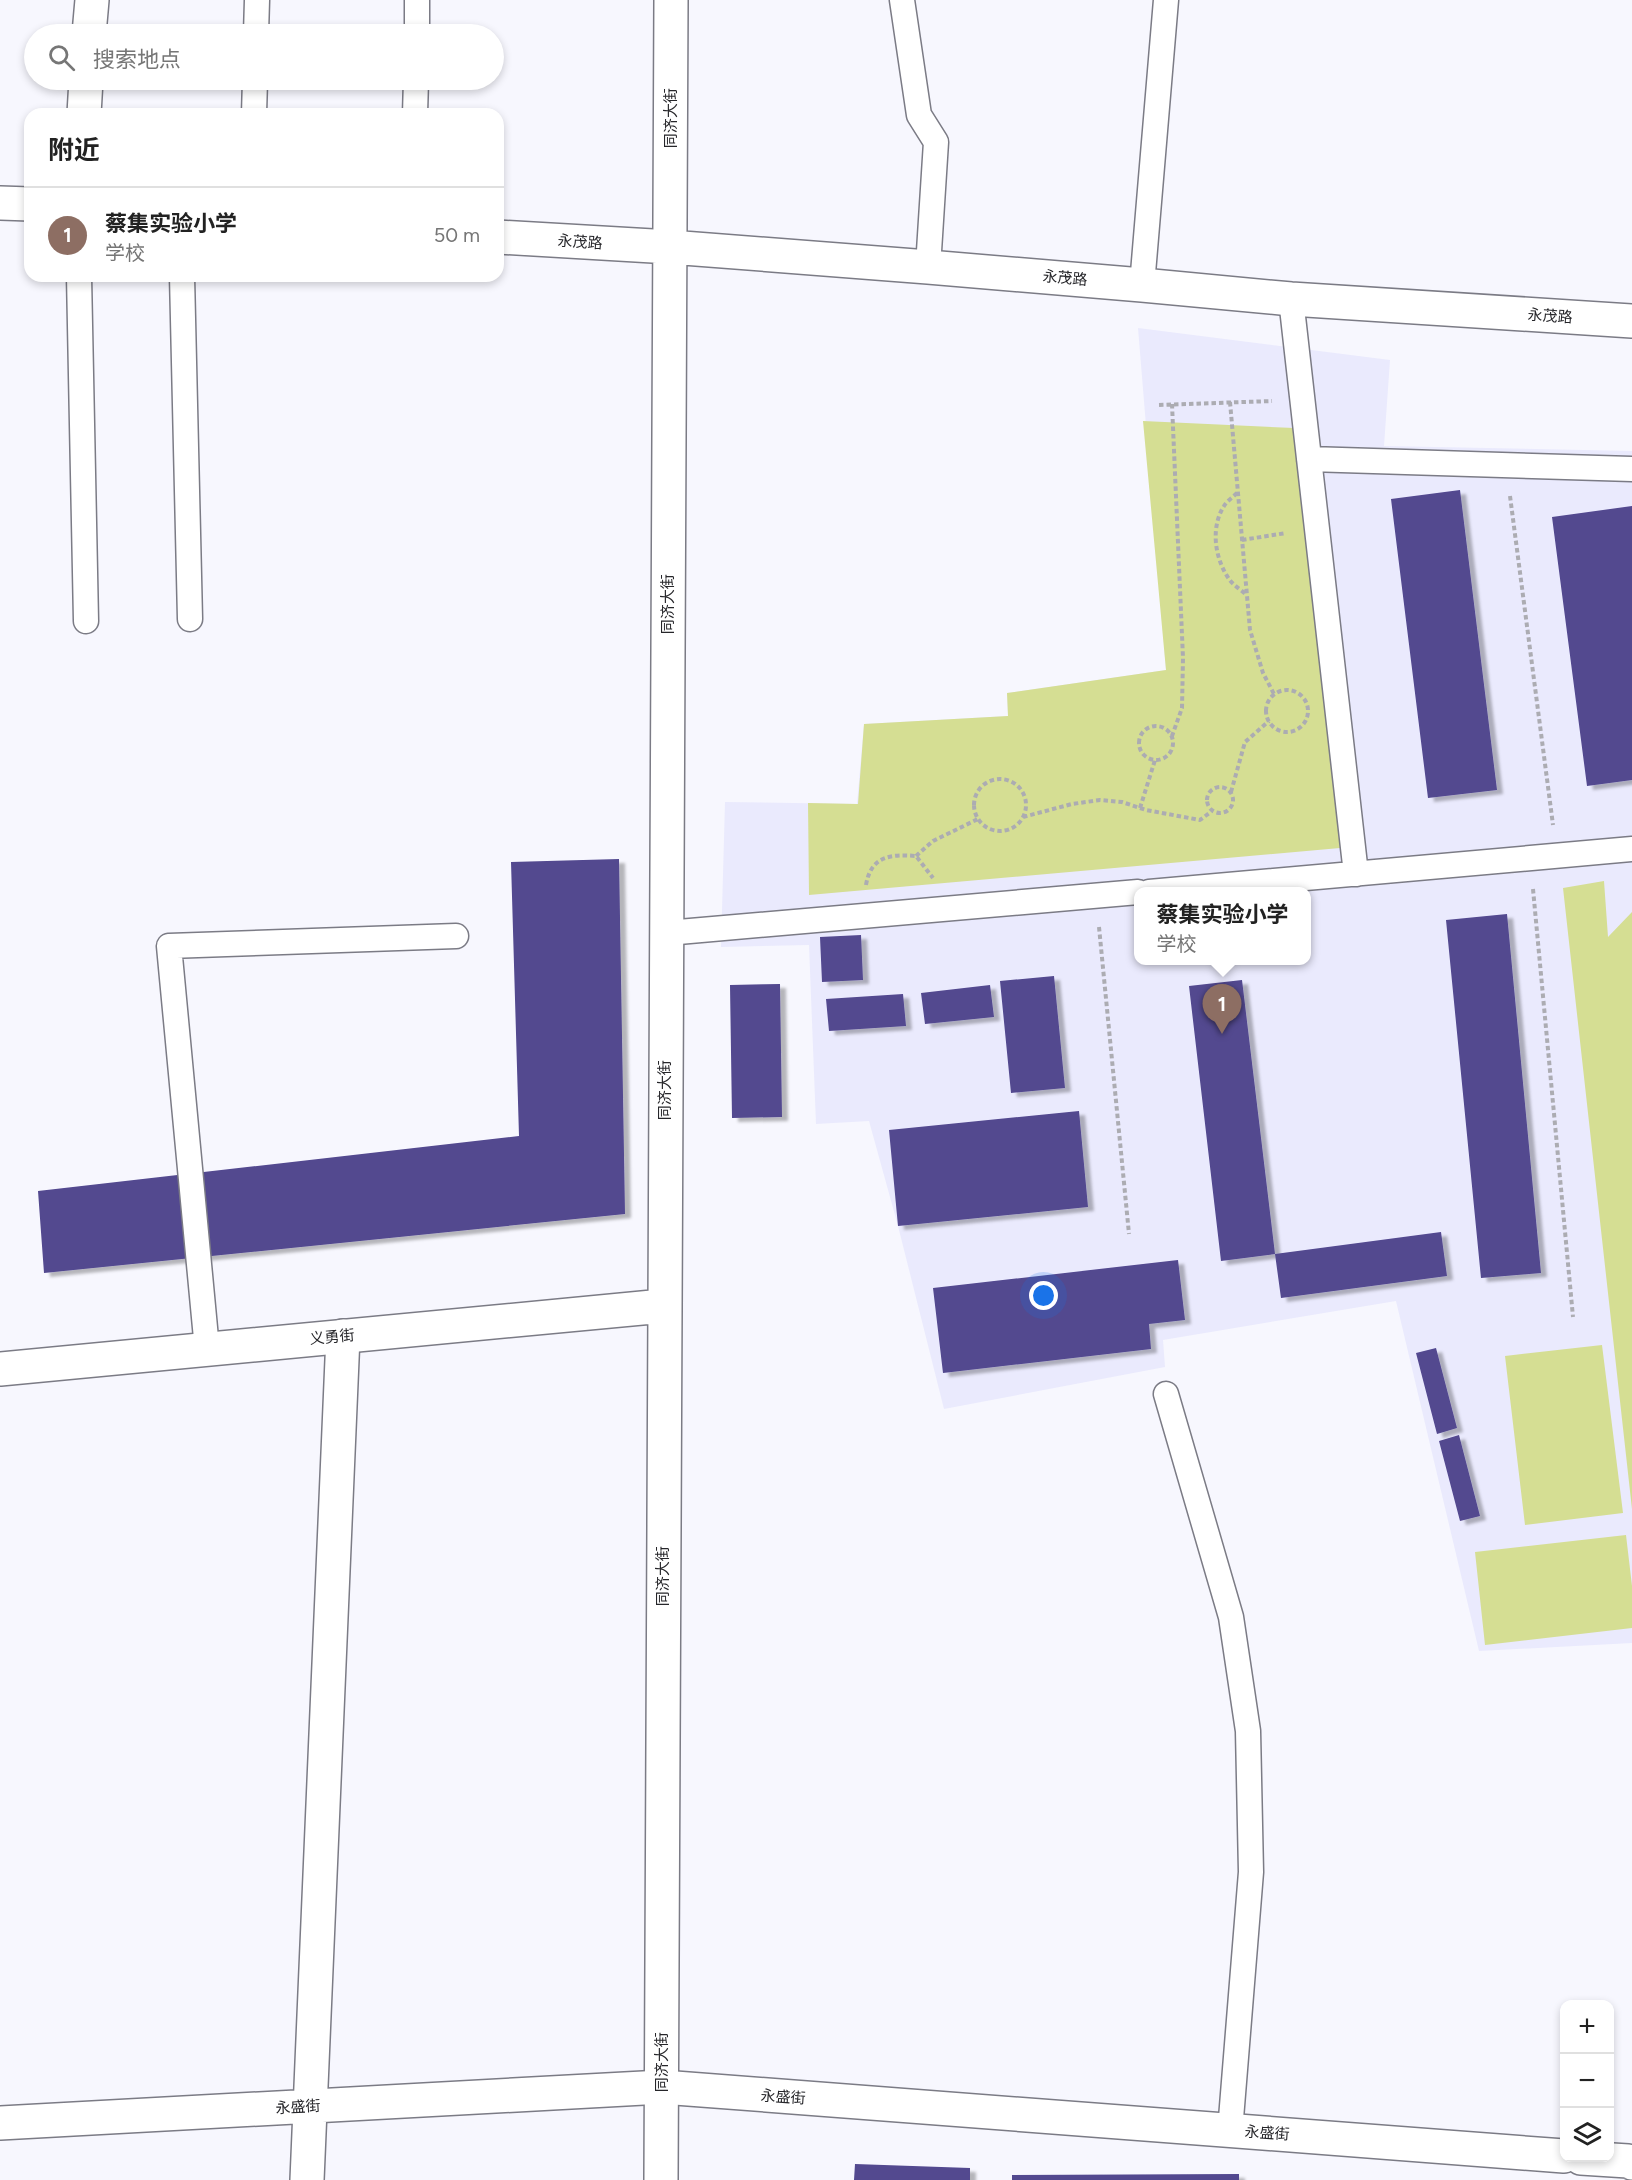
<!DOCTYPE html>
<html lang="zh">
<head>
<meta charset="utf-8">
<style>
	:root { --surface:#fff; --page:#f2f2f2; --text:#222; --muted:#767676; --line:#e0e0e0; --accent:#b45309 }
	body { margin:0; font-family:Figtree,"Noto Sans SC",sans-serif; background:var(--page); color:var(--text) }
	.controls { position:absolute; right:18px; bottom:18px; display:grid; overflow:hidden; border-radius:12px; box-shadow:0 3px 9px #0003 }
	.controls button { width:54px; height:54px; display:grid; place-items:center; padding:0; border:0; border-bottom:2px solid var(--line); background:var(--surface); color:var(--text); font:30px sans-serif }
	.you { position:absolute; left:1044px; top:1296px; width:21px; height:21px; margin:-15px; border:4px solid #fff; border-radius:50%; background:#1a73e8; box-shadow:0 0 0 9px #1a73e833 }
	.badge { display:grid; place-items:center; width:39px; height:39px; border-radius:50%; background:var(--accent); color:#fff; font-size:20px; font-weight:700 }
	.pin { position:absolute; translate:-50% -50px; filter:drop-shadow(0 2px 3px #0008) }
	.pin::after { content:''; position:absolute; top:32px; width:21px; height:18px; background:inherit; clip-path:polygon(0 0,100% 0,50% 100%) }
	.popup { position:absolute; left:1134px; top:887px; width:177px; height:78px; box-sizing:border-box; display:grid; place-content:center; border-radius:12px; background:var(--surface); filter:drop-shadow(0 2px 4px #0005); font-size:20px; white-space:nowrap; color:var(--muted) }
	.popup b { font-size:22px; color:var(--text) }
	.popup::after { content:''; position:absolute; left:50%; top:100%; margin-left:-12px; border:12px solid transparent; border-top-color:var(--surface) }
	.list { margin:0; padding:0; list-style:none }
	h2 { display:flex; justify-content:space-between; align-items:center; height:78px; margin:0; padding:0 24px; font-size:26px }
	h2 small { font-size:20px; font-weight:400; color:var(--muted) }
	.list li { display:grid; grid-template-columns:39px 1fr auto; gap:18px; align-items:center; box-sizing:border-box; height:96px; padding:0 24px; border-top:2px solid var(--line) }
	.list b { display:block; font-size:22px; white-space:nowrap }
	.list p { margin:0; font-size:20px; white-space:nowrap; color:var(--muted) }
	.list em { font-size:20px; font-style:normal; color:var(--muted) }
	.icon { flex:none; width:33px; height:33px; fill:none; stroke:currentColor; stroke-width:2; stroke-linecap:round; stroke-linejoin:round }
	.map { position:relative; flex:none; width:1632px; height:2180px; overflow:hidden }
	.search { position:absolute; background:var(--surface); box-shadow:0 3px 9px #0003; left:24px; top:24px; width:480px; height:66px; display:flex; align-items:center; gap:15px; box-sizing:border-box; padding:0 21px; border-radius:33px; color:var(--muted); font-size:22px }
	.panel { position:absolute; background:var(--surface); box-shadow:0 3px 9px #0003; left:24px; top:108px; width:480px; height:174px; border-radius:18px }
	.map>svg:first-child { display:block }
	.built { fill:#eaeafd; fill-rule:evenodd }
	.green { fill:#d5de93 }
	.building { fill:#52488f; filter:url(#shadow) }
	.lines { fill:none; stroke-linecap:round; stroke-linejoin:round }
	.lane-casing { stroke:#7b7b85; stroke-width:27 }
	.street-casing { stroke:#7b7b85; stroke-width:36 }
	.secondary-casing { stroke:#7b7b85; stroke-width:36 }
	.path { stroke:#acacb2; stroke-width:4; stroke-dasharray:4.5 3; stroke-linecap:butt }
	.lane { stroke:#fff; stroke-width:24 }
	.street { stroke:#fff; stroke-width:33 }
	.secondary { stroke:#fff; stroke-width:33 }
	.labels { text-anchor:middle; stroke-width:6; stroke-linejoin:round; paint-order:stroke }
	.street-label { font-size:15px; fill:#26262a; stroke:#fff }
</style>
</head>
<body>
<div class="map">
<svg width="1632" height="2180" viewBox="0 0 1632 2180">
	<defs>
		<filter id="shadow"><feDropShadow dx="6" dy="4" stdDeviation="1.5" flood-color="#0004"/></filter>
	</defs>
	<rect width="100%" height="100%" fill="#f7f7fe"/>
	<path class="built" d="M1138 328 1390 360 1384 446 1632 451V1643L1479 1651 1396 1301 1163 1340 1165 1367 944 1409 898 1226 869 1121 816 1124 809 945 721 947 725 802 857 804 864 724 1008 716 1007 693 1166 670ZM1138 892H1306V960H1138Z"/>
	<path class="green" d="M1143 421 1294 428 1340 848 809 895 808 803 858 804 864 724 1008 716 1007 693 1166 670Z
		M1604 881 1608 937 1632 912V1509L1563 888Z
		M1602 1345 1623 1513 1525 1525 1505 1356Z
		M1626 1535 1632 1586V1628L1485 1645 1475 1552Z"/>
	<path class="building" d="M1460 490 1497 790 1428 798 1391 499Z
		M1632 506V780L1587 786 1552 517Z
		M619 859 625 1214 44 1273 38 1191 519 1136 511 862Z
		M1507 914 1541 1273 1481 1278 1446 920Z
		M861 935 863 980 822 982 820 937Z
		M1054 976 1065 1088 1011 1093 1000 981Z
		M1242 980 1275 1254 1221 1261 1189 986Z
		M780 984 782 1117 732 1118 730 985Z
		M990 985 994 1017 925 1024 921 993Z
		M903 994 906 1026 829 1031 826 999Z
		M1079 1111 1088 1207 898 1226 889 1130Z
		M1441 1232 1447 1276 1281 1298 1275 1254Z
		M1178 1260 1185 1320 1149 1324 1151 1349 943 1373 933 1288Z
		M1436 1348 1457 1428 1437 1434 1416 1353Z
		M1459 1435 1480 1516 1460 1521 1439 1441Z
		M855 2164 970 2168V2180H854Z
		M1239 2174V2180H1012V2175Z"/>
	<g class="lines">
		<defs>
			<path id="lane" d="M902 0 919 115 936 142 928 267
				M256 34 257 0
				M417 34V0
				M254 114 255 80
				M415 114 416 80
				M79 276 86 621
				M182 276 190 619
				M1142 285 1166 0
				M1291 299 1356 874
				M1309 459 1632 469
				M1149 892 1632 849
				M667 933 1138 892
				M207 1349 169 946 456 936
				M1166 1394 1231 1617 1248 1731 1251 1872 1230 2131"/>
			<path id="street" d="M89 34 92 0
				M84 114 86 80
				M0 2123 662 2087 1564 2156
				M1581 2158 1628 2161 1632 2163
				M307 2180 343 1336"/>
			<path id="secondary" d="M0 203 30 204
				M498 237 670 247 928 267 1142 285 1291 299 1632 321
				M0 1369 663 1306
				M661 2180 671 0"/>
		</defs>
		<use href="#lane" class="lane-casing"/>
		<use href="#street" class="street-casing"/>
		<use href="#secondary" class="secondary-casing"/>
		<path class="path" d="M1230 402 1250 630 1263 673 1274 694
			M1172 404 1183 658 1182 708 1172 736
			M1159 405 1272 401
			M1237 493C1233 497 1227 501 1224 506 1210 528 1215 559 1229 579 1233 585 1241 590 1247 595
			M1510 496 1553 825
			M1242 540 1286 533
			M1266 711a21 21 0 1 1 42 0a21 21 0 1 1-42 0Z
			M1139 743a17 17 0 1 1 34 0a17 17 0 1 1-34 0Z
			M974 805a26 26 0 1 1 52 0a26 26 0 1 1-52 0Z
			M1207 800a13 13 0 1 1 26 0a13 13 0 1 1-26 0Z
			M1231 792 1245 742 1269 721
			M1140 808 1155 760
			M1023 817 1072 804 1100 800 1122 802 1146 810 1200 820 1212 811
			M916 856 933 841 978 819
			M866 885C871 856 890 854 916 856L933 878
			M1533 889 1573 1317
			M1099 927 1129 1234"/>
		<use href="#lane" class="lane"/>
		<use href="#street" class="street"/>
		<use href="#secondary" class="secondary"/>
	</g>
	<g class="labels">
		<g class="street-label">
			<text transform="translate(671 118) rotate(-90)" y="5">同济大街</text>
			<text transform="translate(580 242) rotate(4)" y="5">永茂路</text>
			<text transform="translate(1065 278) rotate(5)" y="5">永茂路</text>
			<text transform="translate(1550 316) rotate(4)" y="5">永茂路</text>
			<text transform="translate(668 604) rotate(-90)" y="5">同济大街</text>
			<text transform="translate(665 1090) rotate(-90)" y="5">同济大街</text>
			<text transform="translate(332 1337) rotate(-5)" y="5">义勇街</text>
			<text transform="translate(663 1576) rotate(-90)" y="5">同济大街</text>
			<text transform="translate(662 2062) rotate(-90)" y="5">同济大街</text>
			<text transform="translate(783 2097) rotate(4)" y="5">永盛街</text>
			<text transform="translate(298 2107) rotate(-3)" y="5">永盛街</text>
			<text transform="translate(1267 2133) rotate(4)" y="5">永盛街</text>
		</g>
	</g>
</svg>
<div class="controls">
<button>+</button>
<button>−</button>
<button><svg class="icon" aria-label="layers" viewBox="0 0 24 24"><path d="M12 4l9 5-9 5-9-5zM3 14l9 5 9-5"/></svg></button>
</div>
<div class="you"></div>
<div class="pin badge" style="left:1222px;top:1034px;background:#8d6e63">1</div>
<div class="popup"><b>蔡集实验小学</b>学校</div>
<div class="search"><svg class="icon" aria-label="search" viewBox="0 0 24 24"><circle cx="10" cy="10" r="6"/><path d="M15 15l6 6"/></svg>搜索地点</div>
<section class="panel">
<h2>附近<small></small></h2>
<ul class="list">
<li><span class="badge" style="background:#8d6e63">1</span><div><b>蔡集实验小学</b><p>学校</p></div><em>50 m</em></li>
</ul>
</section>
</div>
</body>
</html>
